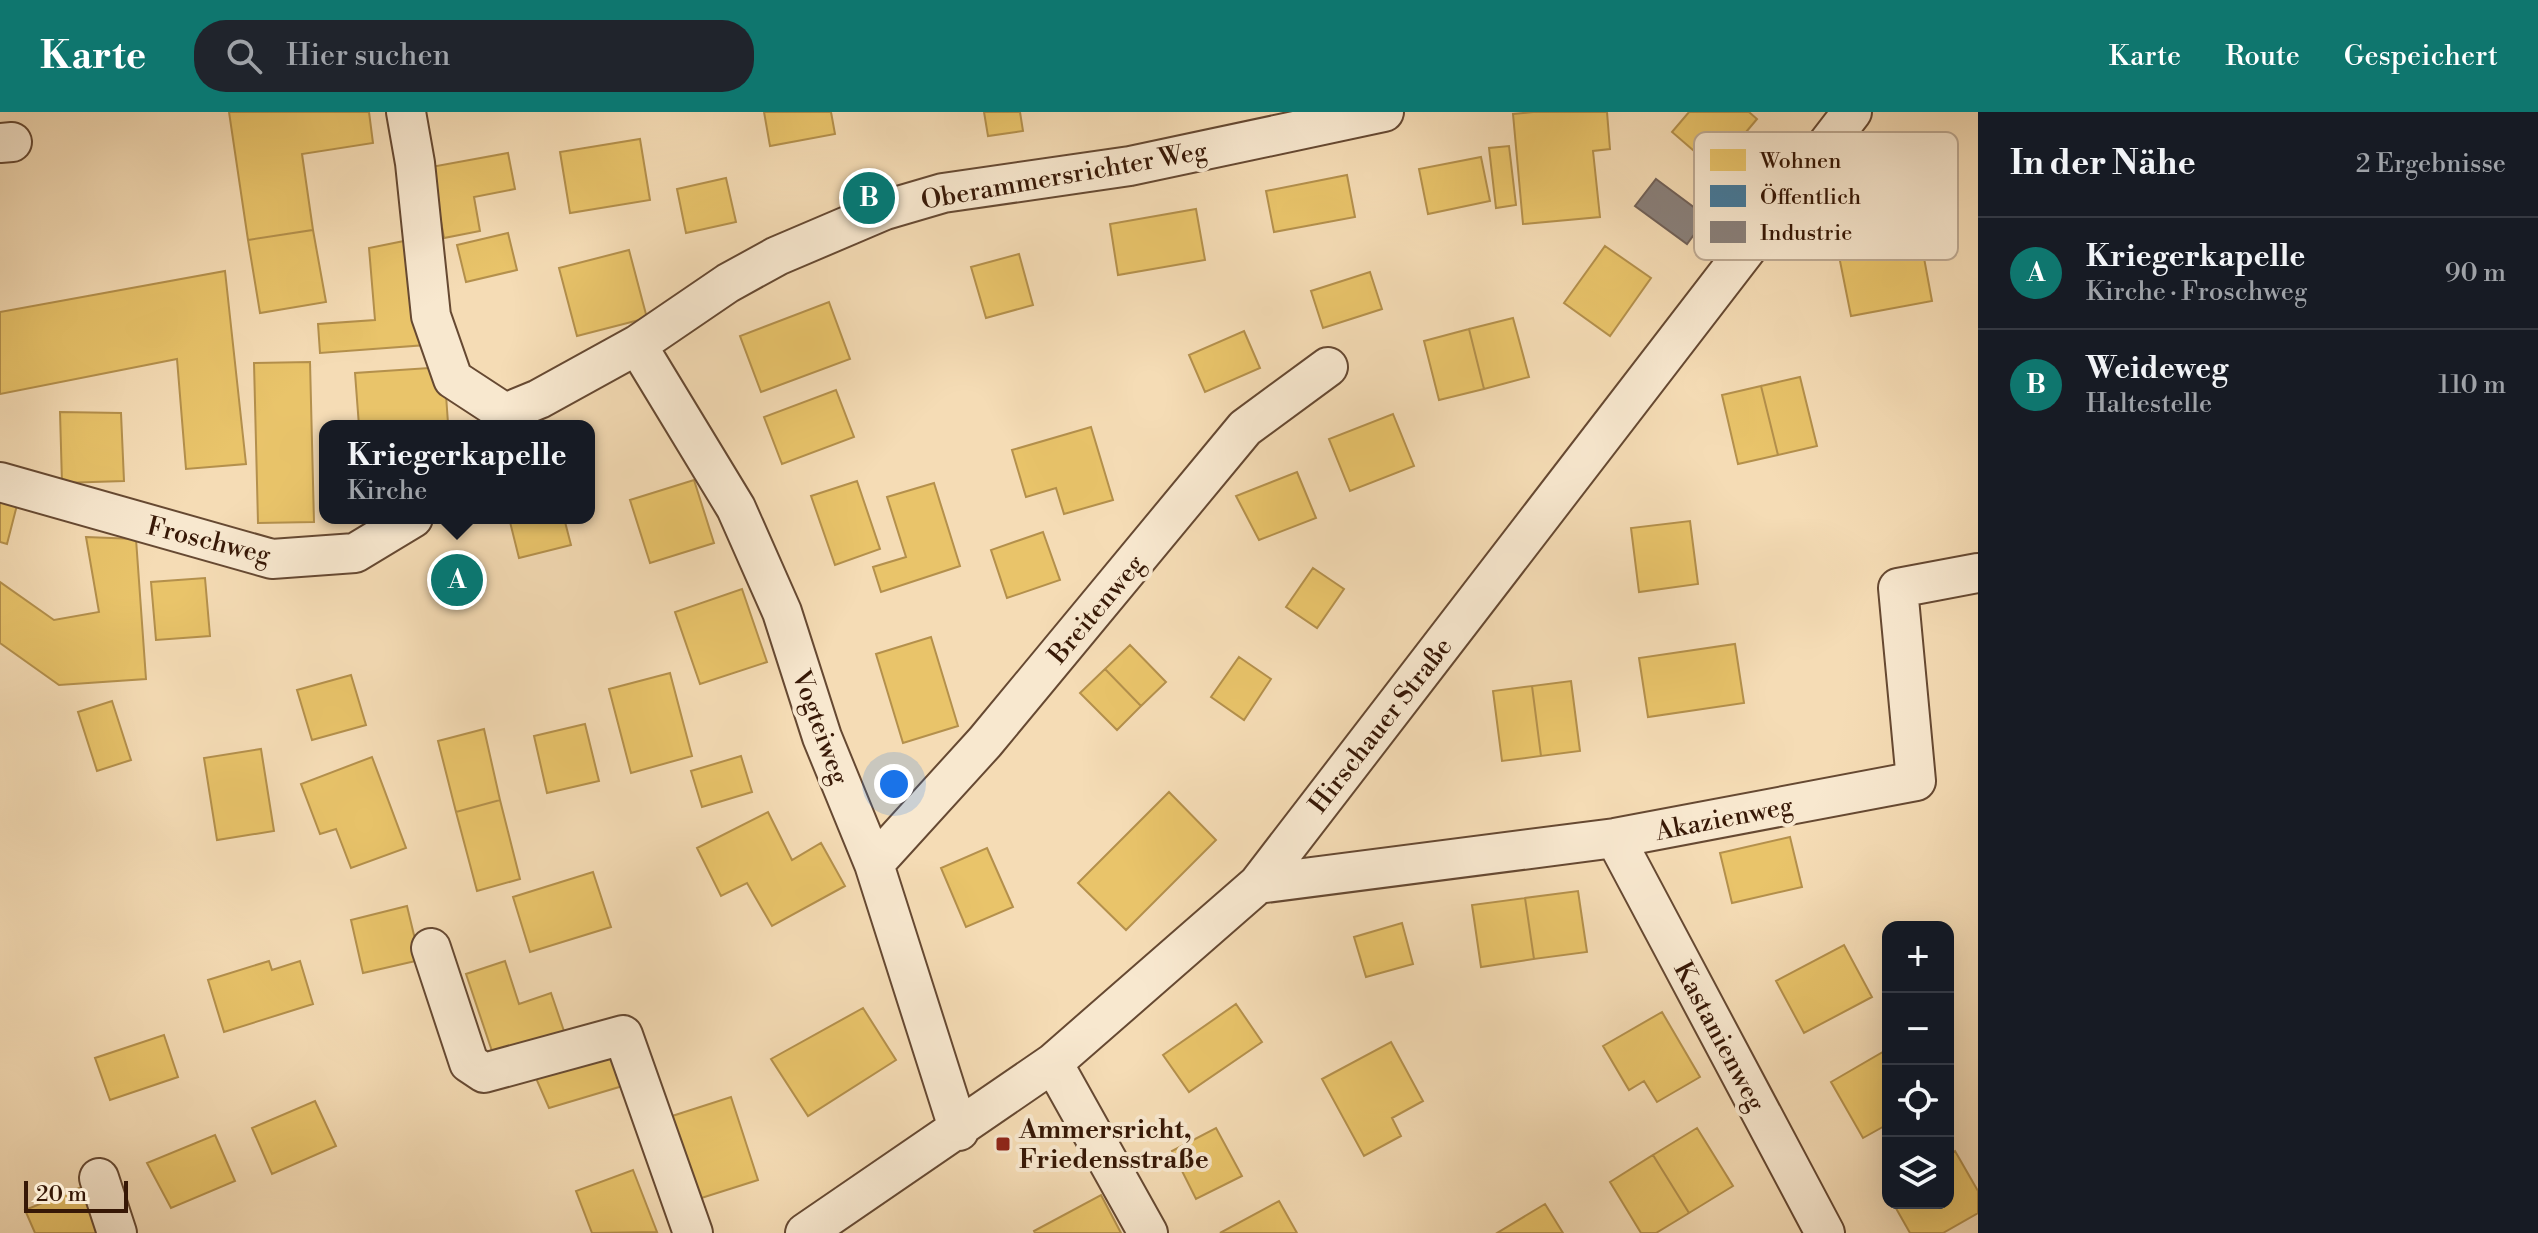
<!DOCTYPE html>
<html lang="de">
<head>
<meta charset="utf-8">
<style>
	:root { --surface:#171b24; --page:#20242c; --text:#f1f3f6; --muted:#9ea1a6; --line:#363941; --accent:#0f766e }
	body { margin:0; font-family:"Libre Bodoni",serif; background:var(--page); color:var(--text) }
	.controls { position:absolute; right:24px; bottom:24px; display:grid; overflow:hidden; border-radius:16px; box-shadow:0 8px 32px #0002 }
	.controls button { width:72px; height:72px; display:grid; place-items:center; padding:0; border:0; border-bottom:2px solid var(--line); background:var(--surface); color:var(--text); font:40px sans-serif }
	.scale { position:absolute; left:24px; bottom:20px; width:104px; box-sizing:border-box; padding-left:8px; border:4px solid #371806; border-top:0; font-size:22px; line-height:28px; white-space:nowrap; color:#371806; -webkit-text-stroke:6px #f8e8cf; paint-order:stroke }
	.you { position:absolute; left:894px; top:672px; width:28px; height:28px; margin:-20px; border:6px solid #fff; border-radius:50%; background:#1a73e8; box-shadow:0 0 0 12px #1a73e833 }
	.badge { display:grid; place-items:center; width:52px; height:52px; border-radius:50%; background:var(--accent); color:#fff; font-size:26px; font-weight:700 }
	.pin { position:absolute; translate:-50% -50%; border:4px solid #fff; box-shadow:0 2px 8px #0006 }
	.popup { position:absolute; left:319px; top:308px; width:276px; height:104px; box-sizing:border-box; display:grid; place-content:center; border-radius:16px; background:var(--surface); filter:drop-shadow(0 2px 6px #0005); font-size:26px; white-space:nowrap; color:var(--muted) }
	.popup b { font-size:30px; color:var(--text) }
	.popup::after { content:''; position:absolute; left:50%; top:100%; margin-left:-16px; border:16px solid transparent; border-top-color:var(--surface) }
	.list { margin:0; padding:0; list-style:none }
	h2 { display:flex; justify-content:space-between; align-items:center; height:104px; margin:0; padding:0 32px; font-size:34px }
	h2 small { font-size:26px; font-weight:400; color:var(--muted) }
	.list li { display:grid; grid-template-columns:52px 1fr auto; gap:24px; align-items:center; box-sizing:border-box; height:112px; padding:0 32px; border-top:2px solid var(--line) }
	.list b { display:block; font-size:30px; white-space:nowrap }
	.list p { margin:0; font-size:26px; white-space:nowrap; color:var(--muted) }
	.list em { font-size:26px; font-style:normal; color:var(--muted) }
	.icon { flex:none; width:44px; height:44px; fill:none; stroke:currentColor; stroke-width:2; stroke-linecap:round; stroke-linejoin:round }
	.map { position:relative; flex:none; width:1978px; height:1121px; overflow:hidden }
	header { display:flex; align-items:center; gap:48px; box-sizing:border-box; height:112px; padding:0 40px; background:var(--accent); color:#fff }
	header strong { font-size:38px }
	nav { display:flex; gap:44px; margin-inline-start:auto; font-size:28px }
	.search { width:560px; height:72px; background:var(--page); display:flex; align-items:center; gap:20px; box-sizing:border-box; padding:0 28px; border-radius:32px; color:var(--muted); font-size:30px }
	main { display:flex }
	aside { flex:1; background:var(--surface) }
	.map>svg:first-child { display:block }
	.homes { fill:#e9c46a; stroke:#b4904c; stroke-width:2 }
	.public { fill:#457b9d; stroke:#415d70; stroke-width:2 }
	.industry { fill:#8a817c; stroke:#716259; stroke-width:2 }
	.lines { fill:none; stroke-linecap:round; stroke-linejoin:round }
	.minor-casing { stroke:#664932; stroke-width:42 }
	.minor { stroke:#f8e8cf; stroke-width:38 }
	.poi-dot { fill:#8f2418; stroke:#f8e8cf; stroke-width:3 }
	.labels { text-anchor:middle; stroke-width:8; stroke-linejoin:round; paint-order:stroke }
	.street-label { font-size:26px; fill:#371806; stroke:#f8e8cf }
	.poi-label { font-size:26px; font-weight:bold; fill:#371806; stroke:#f8e8cf; text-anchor:start }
	.key { fill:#f8e8cf; stroke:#beaa93; stroke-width:2 }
	.key-label { font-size:22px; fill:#371806 }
</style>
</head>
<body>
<header>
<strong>Karte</strong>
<div class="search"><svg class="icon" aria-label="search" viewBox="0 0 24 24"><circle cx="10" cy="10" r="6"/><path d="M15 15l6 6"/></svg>Hier suchen</div>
<nav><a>Karte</a><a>Route</a><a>Gespeichert</a></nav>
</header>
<main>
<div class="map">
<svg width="1978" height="1121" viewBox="0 0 1978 1121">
	<rect width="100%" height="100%" fill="#f5dcb5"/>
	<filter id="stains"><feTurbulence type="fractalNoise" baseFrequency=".0025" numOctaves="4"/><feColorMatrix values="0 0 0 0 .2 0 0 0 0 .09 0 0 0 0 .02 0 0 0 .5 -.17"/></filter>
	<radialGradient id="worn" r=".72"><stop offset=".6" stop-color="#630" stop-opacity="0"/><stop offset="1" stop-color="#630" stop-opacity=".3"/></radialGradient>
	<path class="homes" d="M229 0H369L373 31 302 42 313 118 248 128Z
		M764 0H831L835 22 770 34Z
		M984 0H1020L1023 19 988 24Z
		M1533 0H1607L1610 37 1593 39 1600 105 1523 112 1513 2Z
		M1689 0H1749L1757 7 1715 57 1672 20Z
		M640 27 650 88 570 101 560 40Z
		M1509 34 1516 93 1496 96 1489 36Z
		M508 41 515 77 474 85 480 119 444 126 431 55Z
		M1481 45 1490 89 1428 102 1419 57Z
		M1347 63 1355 105 1274 120 1266 79Z
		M726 66 736 110 686 121 677 77Z
		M1196 97 1205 148 1118 163 1110 112Z
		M313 118 326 190 260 201 248 128Z
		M1919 119 1932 189 1851 204 1837 134Z
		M508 121 517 158 466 170 457 133Z
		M404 129 426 233 320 241 318 212 375 208 369 136Z
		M1605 134 1651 166 1610 224 1564 191Z
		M629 138 647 206 577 224 559 156Z
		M1019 142 1033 193 986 206 971 155Z
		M225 159 246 352 186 357 177 247 0 282V200Z
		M1370 160 1382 197 1323 216 1311 179Z
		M829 190 850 247 761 280 740 224Z
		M1513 206 1529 265 1484 277 1469 217Z
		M1469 217 1484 277 1439 288 1424 229Z
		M1244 219 1260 256 1205 280 1189 243Z
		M310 250 314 410 258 411 254 251Z
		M444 255 448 311 359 314 355 261Z
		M1800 265 1817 334 1778 343 1761 274Z
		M1761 274 1778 343 1738 352 1722 283Z
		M836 278 854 325 782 352 764 305Z
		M60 300 121 301 124 369 62 371Z
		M1393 302 1414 354 1350 379 1329 327Z
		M1091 315 1113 388 1064 402 1056 376 1026 385 1012 338Z
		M1297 360 1316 406 1259 428 1236 384Z
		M694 368 714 431 650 451 630 388Z
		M857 369 880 437 835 453 811 384Z
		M934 371 960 454 881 480 873 455 906 445 887 385Z
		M0 389 17 393 7 432 0 430Z
		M509 406H564L571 433 519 446Z
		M1690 409 1698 472 1639 480 1631 416Z
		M1043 420 1060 468 1007 486 991 438Z
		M86 425 136 427 146 567 59 573 0 531V470L54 508 99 500Z
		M1313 456 1344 477 1317 516 1286 495Z
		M205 466 210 524 156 528 151 470Z
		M742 477 767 550 700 572 675 500Z
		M931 525 958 614 903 631 876 542Z
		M1735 532 1744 591 1648 605 1639 546Z
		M1130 533 1166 570 1141 594 1105 557Z
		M1239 545 1271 567 1244 608 1211 585Z
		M1105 557 1141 594 1117 618 1080 581Z
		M670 561 692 644 631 661 609 577Z
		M351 563 366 613 312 628 297 578Z
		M1571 569 1580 639 1541 644 1532 574Z
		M1532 574 1541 644 1502 649 1493 579Z
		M112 589 131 648 97 659 78 600Z
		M585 612 599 669 547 681 534 624Z
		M484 617 500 688 456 700 438 629Z
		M261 637 274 719 217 728 204 646Z
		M741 644 752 680 702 695 691 659Z
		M372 645 406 736 351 756 336 717 320 722 301 672Z
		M1169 680 1216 728 1126 818 1078 771Z
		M500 688 520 767 477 779 456 700Z
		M768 700 792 748 821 731 845 774 772 814 747 771 721 784 697 736Z
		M1790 725 1802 775 1732 791 1720 741Z
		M987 736 1013 795 966 815 941 756Z
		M593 760 611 815 530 840 513 785Z
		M1578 779 1587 840 1534 847 1525 786Z
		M1525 786 1534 847 1481 855 1472 793Z
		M407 794 420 848 363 861 351 808Z
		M1402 811 1413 852 1366 865 1354 825Z
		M1844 833 1872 885 1804 921 1776 869Z
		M269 849 272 858 300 849 313 892 224 920 208 868Z
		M505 849 519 892 551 881 565 922 494 945 466 862Z
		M1236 892 1262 930 1189 980 1163 943Z
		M863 896 896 948 808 1004 771 947Z
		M1662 900 1700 965 1657 990 1644 969 1629 978 1603 934Z
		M164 923 178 965 110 988 95 946Z
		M1391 930 1423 989 1392 1006 1401 1024 1364 1044 1322 967Z
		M1888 937V1012L1863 1026 1831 970Z
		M617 940 626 973 549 996 535 964Z
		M731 985 758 1068 692 1089 666 1006Z
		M315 989 336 1034 272 1062 252 1016Z
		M1216 1016 1242 1064 1196 1087 1172 1039Z
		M1697 1016 1733 1074 1689 1101 1653 1043Z
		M215 1023 235 1069 171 1096 147 1051Z
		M1955 1039 1978 1079V1101L1943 1121H1910L1893 1091H1948V1043Z
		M1653 1043 1689 1101 1656 1121H1641L1610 1070Z
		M633 1058 657 1120 592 1121 576 1079Z
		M84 1074 104 1121H35L25 1098Z
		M1101 1083 1121 1121H1035L1034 1119Z
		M1279 1089 1297 1121H1220Z
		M1545 1092 1563 1121H1497Z"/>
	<path class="public" d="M474 450 479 478 440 484 435 457Z"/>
	<path class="industry" d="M1656 67 1707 105 1687 132 1635 94Z"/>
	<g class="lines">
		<defs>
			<path id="minor" d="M406 0 415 51 431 204 453 267 505 301
				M0 31 12 30
				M637 233 736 396 782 500 822 625 874 752 959 1019
				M505 301 539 287 637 233 728 171 777 144 885 98 943 81 1130 54 1384 0
				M0 370 272 447 355 441 413 406
				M1615 726 1825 1121
				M874 752 985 630 1245 316 1328 255
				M1258 772 1615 726 1916 669 1898 476 1978 461
				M431 836 469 951 484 961 623 923 693 1121
				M1053 951 1148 1121
				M99 1066 117 1121
				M805 1121 1053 951 1258 772 1852 0"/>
		</defs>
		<use href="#minor" class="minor-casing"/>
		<use href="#minor" class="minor"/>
	</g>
	<rect class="poi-dot" x="995" y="1024" width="16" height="16" rx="4"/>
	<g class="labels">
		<g class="street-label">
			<text transform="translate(1064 63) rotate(-10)" y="9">Oberammersrichter Weg</text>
			<text transform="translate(209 428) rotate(14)" y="9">Froschweg</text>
			<text transform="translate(1096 497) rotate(-50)" y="9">Breitenweg</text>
			<text transform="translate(1380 613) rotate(-52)" y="9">Hirschauer Straße</text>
			<text transform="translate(821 615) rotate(70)" y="9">Vogteiweg</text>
			<text transform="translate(1724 706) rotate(-11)" y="9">Akazienweg</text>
			<text transform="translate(1720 924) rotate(62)" y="9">Kastanienweg</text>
		</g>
		<g class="poi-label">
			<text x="1019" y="1026">Ammersricht,<tspan x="1019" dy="30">Friedensstraße</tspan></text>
		</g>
	</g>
	<rect x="1694" y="20" width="264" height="128" rx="12" class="key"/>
	<rect x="1710" y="37" width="36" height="22" fill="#e9c46a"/>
	<rect x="1710" y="73" width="36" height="22" fill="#457b9d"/>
	<rect x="1710" y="109" width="36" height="22" fill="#8a817c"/>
	<g class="key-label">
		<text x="1760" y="56">Wohnen</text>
		<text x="1760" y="92">Öffentlich</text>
		<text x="1760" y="128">Industrie</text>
	</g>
	<rect width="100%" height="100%" filter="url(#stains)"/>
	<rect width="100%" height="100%" fill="url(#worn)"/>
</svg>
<div class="controls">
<button>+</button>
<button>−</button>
<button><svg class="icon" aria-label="locate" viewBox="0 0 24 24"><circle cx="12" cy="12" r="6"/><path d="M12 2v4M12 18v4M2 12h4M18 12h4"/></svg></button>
<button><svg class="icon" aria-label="layers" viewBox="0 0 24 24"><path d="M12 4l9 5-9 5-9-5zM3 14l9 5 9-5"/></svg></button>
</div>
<div class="scale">20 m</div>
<div class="you"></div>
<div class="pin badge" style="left:457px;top:468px">A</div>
<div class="popup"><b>Kriegerkapelle</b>Kirche</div>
<div class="pin badge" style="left:869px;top:86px">B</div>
</div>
<aside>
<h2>In der Nähe<small>2 Ergebnisse</small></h2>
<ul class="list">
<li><span class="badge">A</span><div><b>Kriegerkapelle</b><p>Kirche · Froschweg</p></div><em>90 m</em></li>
<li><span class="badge">B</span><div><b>Weideweg</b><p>Haltestelle</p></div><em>110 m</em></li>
</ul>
</aside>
</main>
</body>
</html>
